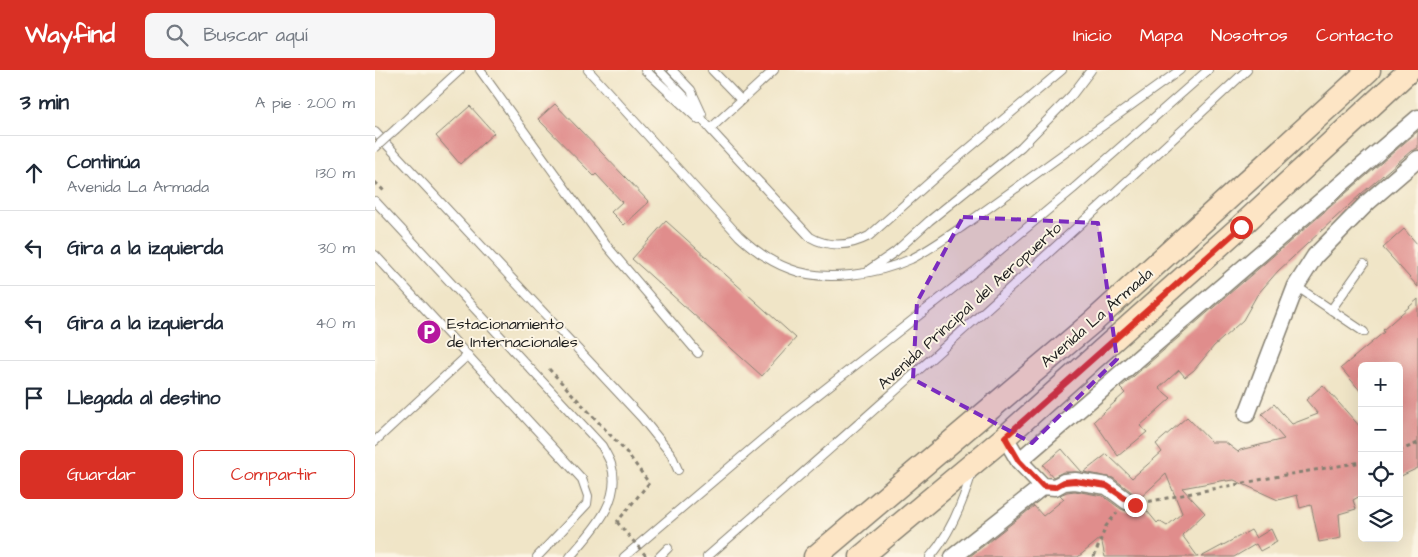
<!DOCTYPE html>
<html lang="es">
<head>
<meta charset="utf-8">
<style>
	:root { --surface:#fff; --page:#f6f6f7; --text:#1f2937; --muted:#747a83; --line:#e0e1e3; --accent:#d93025 }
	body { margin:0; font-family:"Architects Daughter",sans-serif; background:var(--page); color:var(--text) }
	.controls { position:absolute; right:15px; bottom:15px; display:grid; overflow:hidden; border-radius:8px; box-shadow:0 5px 20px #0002 }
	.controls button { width:45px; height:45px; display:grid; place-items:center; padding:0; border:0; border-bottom:1px solid var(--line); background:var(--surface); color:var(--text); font:25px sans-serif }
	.stop { position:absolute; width:15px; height:15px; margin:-11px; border:4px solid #d93025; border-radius:50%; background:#fff }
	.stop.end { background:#d93025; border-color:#fff; box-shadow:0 1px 5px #0008 }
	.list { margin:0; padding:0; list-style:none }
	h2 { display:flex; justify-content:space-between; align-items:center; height:65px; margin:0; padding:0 20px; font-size:21px }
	h2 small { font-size:16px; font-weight:400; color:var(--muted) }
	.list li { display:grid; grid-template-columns:32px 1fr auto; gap:15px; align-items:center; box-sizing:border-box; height:75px; padding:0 20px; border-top:1px solid var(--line) }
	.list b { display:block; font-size:19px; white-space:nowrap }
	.list p { margin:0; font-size:16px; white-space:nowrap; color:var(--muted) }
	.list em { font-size:16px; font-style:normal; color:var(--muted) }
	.actions { display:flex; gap:10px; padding:15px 20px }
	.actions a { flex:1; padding:11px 0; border:1px solid var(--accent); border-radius:8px; text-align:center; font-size:18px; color:var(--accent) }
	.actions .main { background:var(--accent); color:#fff }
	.icon { flex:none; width:28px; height:28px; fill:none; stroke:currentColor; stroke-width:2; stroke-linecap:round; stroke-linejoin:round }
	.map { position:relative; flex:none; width:1043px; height:487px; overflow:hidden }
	header { display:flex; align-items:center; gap:30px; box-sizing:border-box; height:70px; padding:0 25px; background:var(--accent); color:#fff }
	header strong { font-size:24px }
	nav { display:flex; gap:28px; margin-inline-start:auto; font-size:18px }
	.search { width:350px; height:45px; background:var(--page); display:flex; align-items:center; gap:12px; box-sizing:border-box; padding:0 18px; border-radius:8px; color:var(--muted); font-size:19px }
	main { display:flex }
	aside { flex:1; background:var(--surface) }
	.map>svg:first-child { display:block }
	.building { fill:#e08d8c; fill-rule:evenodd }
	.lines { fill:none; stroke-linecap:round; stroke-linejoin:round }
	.lane-casing { stroke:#868072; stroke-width:10 }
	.street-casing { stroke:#868072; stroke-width:19 }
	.secondary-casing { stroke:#868072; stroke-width:25 }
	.path { stroke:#868072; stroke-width:3; stroke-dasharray:4 4; stroke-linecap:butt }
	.lane { stroke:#fff; stroke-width:8 }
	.street { stroke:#fff; stroke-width:16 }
	.secondary { stroke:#fde5c5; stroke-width:22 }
	.lane-bridge-casing { stroke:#868072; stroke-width:10; stroke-linecap:butt }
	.path-bridge { stroke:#868072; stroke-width:3; stroke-dasharray:4 4; stroke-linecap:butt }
	.lane-bridge { stroke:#fff; stroke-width:8 }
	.route { stroke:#d93025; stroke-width:6 }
	.marked { fill:#7b2cbf; fill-opacity:0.2; stroke:#7b2cbf; stroke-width:4; stroke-dasharray:10 6; stroke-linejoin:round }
	.labels { text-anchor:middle; stroke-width:4; stroke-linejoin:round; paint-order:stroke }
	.street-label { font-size:16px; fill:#1c1c1c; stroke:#fcf5e5 }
	.poi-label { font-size:16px; fill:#1c1c1c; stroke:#fcf5e5; text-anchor:start }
</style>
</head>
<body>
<header>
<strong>Wayfind</strong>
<div class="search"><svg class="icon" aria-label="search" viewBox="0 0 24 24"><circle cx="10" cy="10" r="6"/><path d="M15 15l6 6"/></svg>Buscar aquí</div>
<nav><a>Inicio</a><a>Mapa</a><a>Nosotros</a><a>Contacto</a></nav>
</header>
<main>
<aside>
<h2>3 min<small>A pie · 200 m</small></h2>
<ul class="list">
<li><svg class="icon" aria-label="ahead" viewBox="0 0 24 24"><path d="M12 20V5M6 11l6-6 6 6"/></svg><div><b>Continúa</b><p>Avenida La Armada</p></div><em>130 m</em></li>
<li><svg class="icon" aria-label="left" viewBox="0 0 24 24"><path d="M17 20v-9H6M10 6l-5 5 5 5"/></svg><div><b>Gira a la izquierda</b></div><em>30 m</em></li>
<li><svg class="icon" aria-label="left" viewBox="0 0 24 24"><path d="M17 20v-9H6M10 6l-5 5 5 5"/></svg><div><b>Gira a la izquierda</b></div><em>40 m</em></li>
<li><svg class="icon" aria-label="arrive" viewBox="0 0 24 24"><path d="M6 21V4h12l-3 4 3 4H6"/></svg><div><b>Llegada al destino</b></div></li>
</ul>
<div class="actions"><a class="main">Guardar</a><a>Compartir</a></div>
</aside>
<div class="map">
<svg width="1043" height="487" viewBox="0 0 1043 487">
	<rect width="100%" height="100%" fill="#fcf5e5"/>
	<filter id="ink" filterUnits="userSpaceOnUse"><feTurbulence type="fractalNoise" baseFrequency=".02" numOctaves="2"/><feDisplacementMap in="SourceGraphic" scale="10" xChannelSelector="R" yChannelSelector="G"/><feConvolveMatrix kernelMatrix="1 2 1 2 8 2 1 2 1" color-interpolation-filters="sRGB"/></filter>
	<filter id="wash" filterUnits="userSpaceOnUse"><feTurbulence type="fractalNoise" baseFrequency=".0096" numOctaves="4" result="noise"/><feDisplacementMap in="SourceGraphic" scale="20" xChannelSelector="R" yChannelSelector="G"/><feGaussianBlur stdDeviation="1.12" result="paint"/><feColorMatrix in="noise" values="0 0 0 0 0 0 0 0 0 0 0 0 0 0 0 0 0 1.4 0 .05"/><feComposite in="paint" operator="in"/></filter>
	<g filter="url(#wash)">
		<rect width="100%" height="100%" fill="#f0e5c7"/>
		<g id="blocks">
			<path class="building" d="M180 34 274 132 249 155 236 142 247 132 221 104 219 106 163 49Z
				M95 36 119 63 85 94 61 66Z
				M1043 61V78L1036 81 986 124 903 201 882 225 868 250 839 276 819 300 810 307 804 300 784 318 796 328 765 356 772 362 743 386 719 351 750 323 745 318Z
				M291 151 421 268 387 306 257 189Z
				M1029 159 1043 175V217L1008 178Z
				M1043 229V398L1024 407V296H987V323L966 298 1009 262 1008 260Z
				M948 315 987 359V425L978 430 981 439 964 444 966 468 944 472 936 435 925 438 922 425 903 430 859 410 851 411V410L807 418 830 443 807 465 823 487H730L726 468 703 487H594L659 436 668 446 689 429 685 425 692 422 700 421 728 426 746 439 751 441 756 440 760 437 762 432 758 423 738 408 709 402 732 384 757 408 787 382 781 374 812 347 836 372H850L863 382 865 380 909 369 887 344 899 334 917 354 943 344 931 330ZM791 404 807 443 792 456 784 451 782 453 763 430Z
				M687 379 692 385 707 402H688L678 407 668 395Z
				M896 459 902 472 885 481 881 474 859 487H826L876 460 881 468Z"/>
		</g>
	</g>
	<g filter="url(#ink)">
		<use href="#blocks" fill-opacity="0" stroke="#868072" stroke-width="1"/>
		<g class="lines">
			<defs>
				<path id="lane" d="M105 0 231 175 323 283
					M213 0 364 166C379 180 396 192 415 199 450 213 503 204 536 189 556 179 575 165 594 152L805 0
					M270 0 324 50
					M284 0 309 26 335 59 435 167C454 178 475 176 494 166L573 96 687 0
					M297 0 316 20 327 44
					M337 0 366 30
					M21 59 85 0
					M335 59 399 0
					M0 62 267 348 296 384 303 400
					M0 131 227 376C230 382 234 388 236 394 248 431 217 461 195 487
					M0 185 207 409 213 426 212 434 162 487
					M495 199 520 182 554 151 646 77 697 25 716 0
					M921 216 989 262
					M956 240 989 194
					M0 371 93 285
					M249 487 403 356 600 201 698 119 833 0
					M284 487 293 478
					M332 487C514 328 695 166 872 0
					M555 487C576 463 588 432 597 402"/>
				<path id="street" d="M872 344 921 216 940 186 993 132 1043 89
					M630 367 644 391 668 416 680 417 689 412 700 411 732 416 752 431
					M644 391 1043 48
					M578 487 668 416"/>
				<path id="secondary" d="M440 487 720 250 994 0
					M486 487 630 367 865 157 1035 0"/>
			</defs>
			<use href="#lane" class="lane-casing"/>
			<use href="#street" class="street-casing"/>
			<use href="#secondary" class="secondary-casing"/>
			<path class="path" d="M0 112 10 122
				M174 299 253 384 274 413 242 452
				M1024 381 1043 373
				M766 433 910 405 987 392
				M719 487 731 456 742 443"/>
			<use href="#lane" class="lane"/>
			<use href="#street" class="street"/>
			<use href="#secondary" class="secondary"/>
			<defs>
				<path id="lane-bridge" d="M0 78 21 59"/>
			</defs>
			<use href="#lane-bridge" class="lane-bridge-casing"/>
			<path class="path-bridge" d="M242 452 272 487"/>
			<use href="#lane-bridge" class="lane-bridge"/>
		</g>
	</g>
	<g class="lines" filter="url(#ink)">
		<path class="route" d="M760 435 732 416 700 411 689 412 680 417 668 416 644 391 630 367 866 157"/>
	</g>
	<path class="marked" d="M588 147 723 153 742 289 657 373 538 309 542 232Z"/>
	<defs>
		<symbol id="parking-disc" viewBox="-11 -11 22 22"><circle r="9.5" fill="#b5179e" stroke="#fcf5e5"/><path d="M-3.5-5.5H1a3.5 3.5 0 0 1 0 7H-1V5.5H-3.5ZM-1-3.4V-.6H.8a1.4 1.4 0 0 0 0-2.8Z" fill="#fff"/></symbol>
	</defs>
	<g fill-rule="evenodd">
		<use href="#parking-disc" x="40" y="248" width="28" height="28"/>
	</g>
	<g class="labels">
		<g class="street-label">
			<text transform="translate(594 235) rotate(-42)" y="6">Avenida Principal del Aeropuerto</text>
			<text transform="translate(721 247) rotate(-41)" y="6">Avenida La Armada</text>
		</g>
		<g class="poi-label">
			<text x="72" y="259">Estacionamiento<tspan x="72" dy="18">de Internacionales</tspan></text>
		</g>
	</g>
</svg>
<div class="controls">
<button>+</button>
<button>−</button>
<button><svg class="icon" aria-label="locate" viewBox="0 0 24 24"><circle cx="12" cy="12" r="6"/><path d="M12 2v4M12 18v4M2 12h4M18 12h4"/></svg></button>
<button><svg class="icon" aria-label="layers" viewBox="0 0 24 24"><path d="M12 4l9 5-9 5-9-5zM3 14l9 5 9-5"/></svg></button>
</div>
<div class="stop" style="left:866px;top:157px"></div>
<div class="stop end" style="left:760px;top:435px"></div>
</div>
</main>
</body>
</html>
